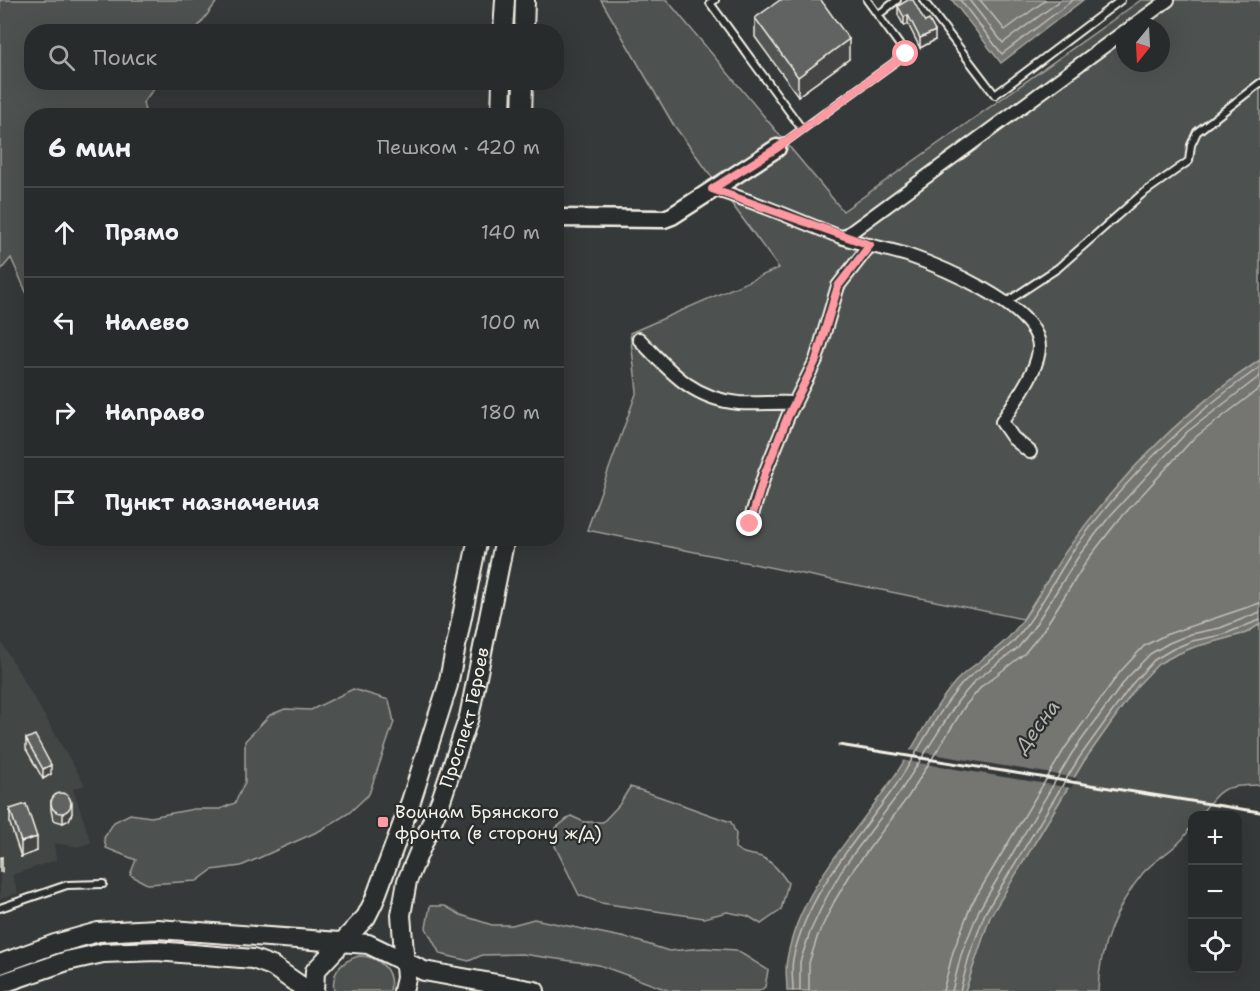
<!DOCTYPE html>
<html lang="ru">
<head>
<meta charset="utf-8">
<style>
	:root { --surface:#282b2b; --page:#303333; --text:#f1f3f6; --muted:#a5a7a9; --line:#444747 }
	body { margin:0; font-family:"Shantell Sans",sans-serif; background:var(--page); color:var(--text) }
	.controls { position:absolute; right:18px; bottom:18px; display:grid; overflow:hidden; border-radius:12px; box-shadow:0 6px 24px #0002 }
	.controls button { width:54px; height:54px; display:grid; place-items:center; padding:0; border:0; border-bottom:2px solid var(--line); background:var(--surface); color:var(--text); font:30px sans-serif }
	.compass { position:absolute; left:1116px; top:18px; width:54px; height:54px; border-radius:50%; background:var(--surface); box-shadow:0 6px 24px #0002; rotate:198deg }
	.stop { position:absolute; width:18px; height:18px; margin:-14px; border:4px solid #ff9aa2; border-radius:50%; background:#fff }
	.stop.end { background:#ff9aa2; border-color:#fff; box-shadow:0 2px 6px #0008 }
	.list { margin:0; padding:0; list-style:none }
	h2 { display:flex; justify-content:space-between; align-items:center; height:78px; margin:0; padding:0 24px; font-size:26px }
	h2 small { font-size:20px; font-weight:400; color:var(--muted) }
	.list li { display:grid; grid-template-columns:39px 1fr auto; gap:18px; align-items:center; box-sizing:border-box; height:90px; padding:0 24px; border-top:2px solid var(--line) }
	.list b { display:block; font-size:22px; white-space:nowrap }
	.list em { font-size:20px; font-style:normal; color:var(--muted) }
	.icon { flex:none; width:33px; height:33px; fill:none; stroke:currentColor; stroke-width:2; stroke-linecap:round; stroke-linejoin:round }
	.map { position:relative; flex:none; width:1260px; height:991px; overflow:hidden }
	.search { position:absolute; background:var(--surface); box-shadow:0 6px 24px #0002; left:24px; top:24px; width:540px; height:66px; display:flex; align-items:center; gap:15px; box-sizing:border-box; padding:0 21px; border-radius:24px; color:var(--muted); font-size:22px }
	.panel { position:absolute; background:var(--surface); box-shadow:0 6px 24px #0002; left:24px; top:108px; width:540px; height:438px; border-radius:24px }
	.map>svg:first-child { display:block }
	.built { fill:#434645 }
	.green { fill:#4e514f; stroke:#a1a19c; stroke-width:1.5; fill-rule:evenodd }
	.water { fill:#757572; stroke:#a8a7a1; stroke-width:1.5 }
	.pier { fill:#363939 }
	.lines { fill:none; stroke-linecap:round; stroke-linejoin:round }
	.shore { stroke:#c1bfb9; stroke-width:1.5 }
	.lane-casing { stroke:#f4f1e8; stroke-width:10 }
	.street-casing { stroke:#f4f1e8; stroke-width:16 }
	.secondary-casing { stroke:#f4f1e8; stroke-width:21 }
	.primary-casing { stroke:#f4f1e8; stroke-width:22 }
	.lane { stroke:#2a2d2e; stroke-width:6 }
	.street { stroke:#2a2d2e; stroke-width:12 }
	.secondary { stroke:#2a2d2e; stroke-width:16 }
	.primary { stroke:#2a2d2e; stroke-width:18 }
	.rail { stroke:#f4f1e8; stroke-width:3 }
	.wall { fill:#535554; stroke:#f4f1e8; stroke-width:1.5 }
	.shaded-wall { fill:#444545; stroke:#f4f1e8; stroke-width:1.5 }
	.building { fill:#616362; stroke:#f4f1e8; stroke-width:1.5 }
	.route { stroke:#ff9aa2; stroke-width:8 }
	.poi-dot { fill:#ff9aa2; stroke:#2a2d2e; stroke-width:2 }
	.labels { text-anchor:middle; stroke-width:4.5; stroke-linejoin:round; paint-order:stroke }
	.street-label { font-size:18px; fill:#f4f1e8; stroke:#2a2d2e }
	.poi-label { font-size:18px; fill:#f4f1e8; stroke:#2a2d2e; text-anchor:start }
	.water-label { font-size:20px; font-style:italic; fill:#b4b3ad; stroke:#2a2d2e }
</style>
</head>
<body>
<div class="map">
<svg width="1260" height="991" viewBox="0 0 1260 991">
	<rect width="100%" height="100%" fill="#363939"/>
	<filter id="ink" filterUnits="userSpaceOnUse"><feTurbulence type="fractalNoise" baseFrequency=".0167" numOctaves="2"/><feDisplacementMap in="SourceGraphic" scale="12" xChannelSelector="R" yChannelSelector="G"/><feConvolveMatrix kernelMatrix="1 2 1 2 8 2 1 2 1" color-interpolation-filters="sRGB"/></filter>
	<g filter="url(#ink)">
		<path class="built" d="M0 640 85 785 73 789 91 842 78 847 54 843 56 860 12 875 18 893 0 899Z"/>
		<path class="green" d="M0 0H218L195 31 32 32V82L158 83 143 103 146 115 32 116 31 303 11 258 0 271Z
			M601 0H667L843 211 1141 0H1260V360C1161 426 1084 518 1023 619L587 530 637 391 630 333 779 268 673 124ZM1125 27H1161V63H1125Z
			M1260 624V785C1222 787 1223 785 1200 815L1192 816C1192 843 1159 854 1143 873 1116 906 1099 948 1098 991H965L990 917 1084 761 1137 686 1158 664 1175 655 1194 647 1246 633Z
			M353 689 389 700 394 722 369 794 349 813 319 831 241 866 212 870 197 881 147 884 130 875 136 860 106 848 104 838 114 822 130 814 151 817 194 809H220L235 803 245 782V741L270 715 285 709 311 710Z
			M630 787C664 797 697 811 731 822L736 834 735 848C747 856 747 853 758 856 771 859 781 873 788 883L781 910 761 924 748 916 727 912 704 918 601 903 579 895 555 846 556 828 571 816 584 822H603L619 805Z
			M430 906H445L461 915 492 925H512L534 919 631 939 669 951 704 948 736 950 768 970 765 987 759 991H670L599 965 522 954 482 955 469 961 440 954 426 928Z
			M359 956C379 956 394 970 390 991H334C331 972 342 961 359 956Z"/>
		<path class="water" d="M952 0H1083L1001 63Z
			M1260 360V624L1246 633 1194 647 1175 655 1158 664 1137 686 1084 761 990 917 965 991H787C787 981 785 969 787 959 799 891 851 838 889 784 913 751 930 711 956 681 972 664 993 654 1009 637 1033 611 1048 576 1069 547 1121 475 1186 409 1260 360Z"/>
		<path class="pier" d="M908 750 1077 778 1071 788 901 760Z"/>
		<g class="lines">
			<path class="shore" d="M960 0 1002 54 1073 0
				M969 0 1003 43 1061 0
				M980 0 1005 30 1046 0
				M793 991C793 981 791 969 793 959 807 893 856 841 894 788 917 755 934 716 961 685 976 668 997 658 1013 642 1037 616 1053 581 1073 551 1121 482 1191 414 1260 367
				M800 991V962L810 932 826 898 845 865 900 792 958 701 976 680 1018 648 1034 627 1080 554 1110 516 1187 432 1260 376
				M809 991V963L818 935 834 902 853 870 908 797 965 706 982 686 1024 654 1042 632 1088 559 1117 522 1193 439 1260 388
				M943 991 953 952 971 905 1065 748 1120 672 1144 646 1165 635 1260 603
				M952 991 961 955 979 910 1072 753 1127 678 1150 654 1169 643 1191 634 1220 628 1260 612
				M960 991 969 957 985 913 1079 758 1133 683 1154 660 1173 649 1192 641 1222 635 1260 620"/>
			<defs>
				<path id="lane" d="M715 0 710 3 802 129
					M923 0 995 95 1121 0
					M878 15 897 0
					M778 147 906 54 867 0
					M1005 303 1058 268 1142 194 1189 161 1191 145 1197 132 1260 83
					M0 908 67 885 103 884"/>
				<path id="street" d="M1131 27 1168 0
					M712 189C756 201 798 221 841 237 862 245 885 248 907 255 942 267 1028 303 1038 340 1045 363 1013 403 1002 422L1013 438 1030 452
					M843 238 1125 31
					M639 339C669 370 692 399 739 403 757 404 776 402 795 403
					M749 524 765 473 788 416 816 360 838 286 870 245"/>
				<path id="secondary" d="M556 218 664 219 672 216 777 148"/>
				<g id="primary">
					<path d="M503 32 505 0"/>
					<path d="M524 32 525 0"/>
					<path d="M501 116 502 82"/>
					<path d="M522 116 523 82"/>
					<path d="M0 964 55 944 98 932 157 929 368 944 424 971 535 991"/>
					<path d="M0 984 67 961 103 953 157 951 253 959 272 966 308 991"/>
					<path d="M314 991 315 971 366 917 374 901 411 801 448 685 478 538"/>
					<path id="s1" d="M403 991 406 978 401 915 407 881 441 800 469 717 505 538"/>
				</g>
			</defs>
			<use href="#lane" class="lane-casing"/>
			<use href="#street" class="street-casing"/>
			<use href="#secondary" class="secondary-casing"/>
			<use href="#primary" class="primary-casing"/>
			<use href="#lane" class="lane"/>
			<use href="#street" class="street"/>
			<use href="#secondary" class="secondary"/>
			<use href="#primary" class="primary"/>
			<path class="rail" d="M839 745 1260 812"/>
		</g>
		<path class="wall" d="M898 6 935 40 920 48 908 24 904 26 898 15Z
			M755 18 849 59 798 96 755 37Z
			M26 739 51 774 43 779 26 749Z
			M51 801 72 813 69 820 63 823 53 820 51 810Z
			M10 809 37 851 21 857 10 824Z"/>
		<path class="shaded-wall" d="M908 15V24L904 26V17Z
			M935 31V40L920 48V38Z
			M849 39V59L798 96V77Z
			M51 765V774L43 779V769Z
			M72 803V813L69 820 63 823V814Z
			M37 837V851L21 857V842Z
			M2 857V872H0V858Z"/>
		<path class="building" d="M780 0H821L849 39 798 77 755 18Z
			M908 0H913L925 22 929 20 935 31 920 38 908 15 904 17 898 6Z
			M35 735 51 765 43 769 26 739Z
			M51 803a10 10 0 1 1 20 0a10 10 0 1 1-20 0Z
			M26 804 37 837 21 842 10 809Z"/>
	</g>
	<g class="lines" filter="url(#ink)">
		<path class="route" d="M750 524 765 473 788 416 816 360 838 286 870 245 712 189 777 148 906 54"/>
	</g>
	<rect class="poi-dot" x="377" y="816" width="12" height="12" rx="3"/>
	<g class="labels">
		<g class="street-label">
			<text dy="6" stroke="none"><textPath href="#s1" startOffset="285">Проспект Героев</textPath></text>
		</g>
		<g class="poi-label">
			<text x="395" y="818">Воинам Брянского<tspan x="395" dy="21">фронта (в сторону ж/д)</tspan></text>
		</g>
		<g class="water-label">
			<text transform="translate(1037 726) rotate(-53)" y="7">Десна</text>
		</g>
	</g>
</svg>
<div class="controls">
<button>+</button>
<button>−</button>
<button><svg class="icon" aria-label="locate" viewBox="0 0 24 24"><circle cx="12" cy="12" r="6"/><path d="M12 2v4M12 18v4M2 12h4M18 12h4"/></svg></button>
</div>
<svg class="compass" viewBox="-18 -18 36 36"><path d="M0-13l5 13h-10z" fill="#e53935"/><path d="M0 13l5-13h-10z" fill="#a5a7a9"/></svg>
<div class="stop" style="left:906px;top:54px"></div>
<div class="stop end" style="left:750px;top:524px"></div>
<div class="search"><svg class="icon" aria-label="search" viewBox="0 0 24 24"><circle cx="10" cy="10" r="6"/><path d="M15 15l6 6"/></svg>Поиск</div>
<section class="panel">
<h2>6 мин<small>Пешком · 420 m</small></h2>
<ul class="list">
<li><svg class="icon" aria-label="ahead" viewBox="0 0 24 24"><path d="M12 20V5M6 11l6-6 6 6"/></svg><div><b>Прямо</b></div><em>140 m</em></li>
<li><svg class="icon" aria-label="left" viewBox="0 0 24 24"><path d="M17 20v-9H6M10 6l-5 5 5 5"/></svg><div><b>Налево</b></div><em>100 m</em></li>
<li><svg class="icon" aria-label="right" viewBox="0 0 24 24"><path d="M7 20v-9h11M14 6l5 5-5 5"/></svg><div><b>Направо</b></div><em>180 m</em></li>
<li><svg class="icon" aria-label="arrive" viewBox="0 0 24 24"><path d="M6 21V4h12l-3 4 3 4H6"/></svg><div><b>Пункт назначения</b></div></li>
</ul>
</section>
</div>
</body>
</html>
